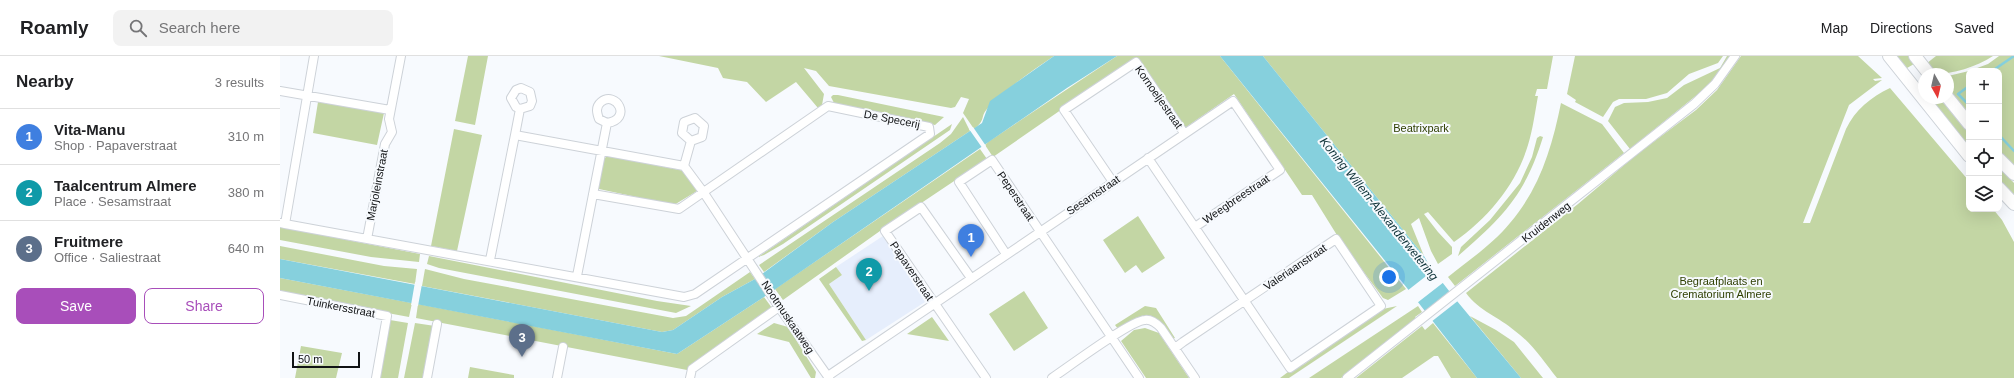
<!DOCTYPE html>
<html lang="en">
<head>
<meta charset="utf-8">
<style>
	:root { --surface:#fff; --page:#f2f2f2; --text:#202124; --muted:#757577; --line:#e0e0e0; --accent:#a84eba }
	body { margin:0; font-family:Helvetica,sans-serif; background:var(--page); color:var(--text) }
	.controls { position:absolute; right:12px; top:12px; display:grid; overflow:hidden; border-radius:8px; box-shadow:0 4px 16px #0002 }
	.controls button { width:36px; height:36px; display:grid; place-items:center; padding:0; border:0; border-bottom:1px solid var(--line); background:var(--surface); color:var(--text); font:20px sans-serif }
	.compass { position:absolute; left:1638px; top:12px; width:36px; height:36px; border-radius:50%; background:var(--surface); box-shadow:0 4px 16px #0002; rotate:172deg }
	.scale { position:absolute; left:12px; bottom:10px; width:68px; box-sizing:border-box; padding-left:4px; border:2px solid #111315; border-top:0; font-size:11px; line-height:14px; white-space:nowrap; color:#111315; -webkit-text-stroke:3px #f7fafe; paint-order:stroke }
	.you { position:absolute; left:1109px; top:221px; width:14px; height:14px; margin:-10px; border:3px solid #fff; border-radius:50%; background:#1a73e8; box-shadow:0 0 0 6px #1a73e833 }
	.badge { display:grid; place-items:center; width:26px; height:26px; border-radius:50%; background:var(--accent); color:#fff; font-size:13px; font-weight:700 }
	.pin { position:absolute; translate:-50% -33px; filter:drop-shadow(0 1px 2px #0008) }
	.pin::after { content:''; position:absolute; top:21px; width:14px; height:12px; background:inherit; clip-path:polygon(0 0,100% 0,50% 100%) }
	.list { margin:0; padding:0; list-style:none }
	h2 { display:flex; justify-content:space-between; align-items:center; height:52px; margin:0; padding:0 16px; font-size:17px }
	h2 small { font-size:13px; font-weight:400; color:var(--muted) }
	.list li { display:grid; grid-template-columns:26px 1fr auto; gap:12px; align-items:center; box-sizing:border-box; height:56px; padding:0 16px; border-top:1px solid var(--line) }
	.list b { display:block; font-size:15px; white-space:nowrap }
	.list p { margin:0; font-size:13px; white-space:nowrap; color:var(--muted) }
	.list em { font-size:13px; font-style:normal; color:var(--muted) }
	.actions { display:flex; gap:8px; padding:12px 16px }
	.actions a { flex:1; padding:9px 0; border:1px solid var(--accent); border-radius:8px; text-align:center; font-size:14px; color:var(--accent) }
	.actions .main { background:var(--accent); color:#fff }
	.icon { flex:none; width:22px; height:22px; fill:none; stroke:currentColor; stroke-width:2; stroke-linecap:round; stroke-linejoin:round }
	.map { position:relative; flex:none; width:1734px; height:322px; overflow:hidden }
	header { display:flex; align-items:center; gap:24px; box-sizing:border-box; height:56px; padding:0 20px; background:var(--surface); border-bottom:1px solid var(--line) }
	header strong { font-size:19px }
	nav { display:flex; gap:22px; margin-inline-start:auto; font-size:14px }
	.search { width:280px; height:36px; background:var(--page); display:flex; align-items:center; gap:10px; box-sizing:border-box; padding:0 14px; border-radius:8px; color:var(--muted); font-size:15px }
	main { display:flex }
	aside { flex:1; background:var(--surface) }
	.map>svg:first-child { display:block }
	.built { fill:#e6eefc }
	.green { fill:#c3d6a4 }
	.water { fill:#86d0dd }
	.pier { fill:#f7fafe }
	.lines { fill:none; stroke-linecap:round; stroke-linejoin:round }
	.stream { stroke:#86d0dd; stroke-width:2.5 }
	.street-casing { stroke:#cdd2d8; stroke-width:10 }
	.secondary-casing { stroke:#cdd2d8; stroke-width:14 }
	.street { stroke:#fff; stroke-width:8 }
	.secondary { stroke:#fff; stroke-width:12 }
	.labels { text-anchor:middle; stroke-width:4; stroke-linejoin:round; paint-order:stroke }
	.street-label { font-size:11px; fill:#111315; stroke:#f7fafe }
	.park-label { font-size:11px; fill:#2f3f02; stroke:#f7fafe }
	.water-label { font-size:12px; font-style:italic; fill:#0c3137; stroke:#f7fafe }
</style>
</head>
<body>
<header>
<strong>Roamly</strong>
<div class="search"><svg class="icon" aria-label="search" viewBox="0 0 24 24"><circle cx="10" cy="10" r="6"/><path d="M15 15l6 6"/></svg>Search here</div>
<nav><a>Map</a><a>Directions</a><a>Saved</a></nav>
</header>
<main>
<aside>
<h2>Nearby<small>3 results</small></h2>
<ul class="list">
<li><span class="badge" style="background:#3f7fe0">1</span><div><b>Vita-Manu</b><p>Shop · Papaverstraat</p></div><em>310 m</em></li>
<li><span class="badge" style="background:#0f9aa8">2</span><div><b>Taalcentrum Almere</b><p>Place · Sesamstraat</p></div><em>380 m</em></li>
<li><span class="badge" style="background:#5c6f8a">3</span><div><b>Fruitmere</b><p>Office · Saliestraat</p></div><em>640 m</em></li>
</ul>
<div class="actions"><a class="main">Save</a><a>Share</a></div>
</aside>
<div class="map">
<svg width="1734" height="322" viewBox="0 0 1734 322">
	<rect width="100%" height="100%" fill="#f7fafe"/>
	<path class="built" d="M603 180 645 246 586 284 549 228 562 219 556 211Z"/>
	<path class="green" d="M188 0H208L195 69 175 65Z
		M379 0H774C752 15 725 33 707 53 700 61 706 64 694 73L683 57 689 43 681 41 675 51 671 52 549 30 536 15 524 12 544 38 542 49 538 52 516 26 486 46 467 26 443 22 438 12Z
		M837 0H940L1126 233 1108 244 1103 242 1060 184 1032 139H1022L954 38 905 72 856 2 713 101 705 89 708 86Z
		M983 0H1273L1267 33H1257L1255 40H1258C1255 56 1253 73 1248 89 1236 129 1208 162 1174 186L1148 156 1144 158 1158 176 1172 191V198L1158 208 1151 195 1139 162 1131 168 1144 200Z
		M1295 0H1443L1438 7 1409 18 1387 37 1366 43H1339L1333 46 1323 61 1295 46 1296 44 1287 38Z
		M1447 0H1450L1433 26 1350 93 1328 65 1335 51 1344 47 1368 46 1387 42 1404 29 1440 12Z
		M1461 0H1578L1602 22 1593 23 1595 25 1602 24 1569 49 1523 167H1530L1566 73C1575 54 1591 41 1610 32L1689 125V153H1713L1722 164 1734 186V322H1277C1264 306 1252 287 1235 275 1219 261 1199 255 1186 237L1298 148 1356 99 1416 54 1437 34Z
		M1617 0H1628L1634 8 1627 12Z
		M1656 0H1713C1696 11 1673 18 1654 18L1646 8Z
		M1719 0H1734V112L1719 99V15H1689L1708 8Z
		M1689 15V64L1668 39V20Z
		M553 39H558L664 61 655 69 555 49 551 41Z
		M1648 42H1661L1689 75V96Z
		M38 46 104 57 97 89 33 77Z
		M1281 47 1322 68 1344 97 1175 230 1168 221C1189 204 1213 188 1230 167 1260 132 1272 91 1281 47Z
		M683 61 690 75 553 166 484 216 479 209 660 87 671 78Z
		M672 68 670 74 503 188 484 199 478 201Z
		M174 73 202 79 177 195 151 190Z
		M1260 80 1263 81C1245 139 1223 161 1178 200L1181 191 1210 164 1240 127 1252 101 1257 82Z
		M700 93 707 103 607 170 503 244 495 233Z
		M328 100 400 114 404 116 417 135 394 149 319 133 318 131 323 103Z
		M1719 111 1734 127V143L1719 127Z
		M858 160 885 202 862 217 856 209 845 217 823 184Z
		M0 171 140 198 139 206 91 201 0 184Z
		M0 190 104 210 137 213 135 228 0 203Z
		M149 200 377 245 411 250 396 257 159 212 147 208Z
		M556 211 562 219 549 228 586 284 582 285 539 223Z
		M145 213 184 223 393 262 406 260 470 216 475 223 442 241 393 274 382 276 142 230Z
		M0 222 132 247 129 261 0 237Z
		M744 235 768 272 734 295 709 258Z
		M484 241 492 252 411 309 407 314 136 262 138 248 397 298Z
		M865 250 876 252 895 282 892 283 865 261H858L838 273 835 269Z
		M1117 250 1009 322H1000L1020 307 1023 309 1103 253Z
		M1138 250 1142 256 1135 261 1137 264 1061 322H1029Z
		M1190 260 1216 274 1234 286 1263 322H1241Z
		M652 261 669 285 627 278Z
		M110 264 128 267 118 322H100Z
		M135 267 155 270 145 322H124Z
		M494 267 508 271 536 316 535 322H531L509 286 477 278Z
		M1153 267 1197 322H1171L1158 300H1154L1122 322H1076L1142 270 1145 274Z
		M865 272 879 277 909 322H866L841 285 854 274Z
		M21 290 62 297 56 322H15Z
		M190 311 234 319V322H188Z"/>
	<path class="water" d="M774 0H837L787 32 484 241 397 298 0 222V203L382 276 393 274 442 241 475 223 553 166 702 67 710 45Z
		M940 0H983L1144 200 1151 212 1177 245 1241 322H1197L1127 232Z"/>
	<path class="pier" d="M693 71 706 90 703 93 689 73Z
		M1155 213 1164 226 1137 247 1127 235Z
		M135 226 142 228 138 250 131 249Z
		M1171 234 1179 244 1151 266 1144 256Z"/>
	<g class="lines">
		<path class="stream" d="M1712 15 1734 0
			M1689 30 1678 38 1689 49
			M1719 79 1734 95"/>
		<defs>
			<path id="street" d="M0 35 110 54
				M235 79 240 53 250 50 252 45 250 36 241 32 236 34 231 42 236 51 240 53
				M868 102 1010 312 1101 250 1056 183 903 286 895 292
				M404 110 411 85 402 77 404 66 415 62 424 70 422 81 411 85
				M833 126 784 54 856 6 904 77
				M1 167 5 168 34 0
				M5 168 404 241 415 238 644 82 650 78 649 71 548 50 399 153 313 138
				M87 183 105 88 112 76 109 63 121 0
				M726 198 679 126 712 104 859 322
				M210 204 235 79 404 110 424 137 499 251 549 322
				M297 220 327 67 319 63C317 57 315 51 321 46 336 34 353 63 327 67
				M691 222 641 151 605 175 706 322
				M0 239 107 260 96 322
				M548 320 953 45 1000 114 915 171
				M147 322 157 268
				M277 322 283 291
				M410 322 412 313 499 251
				M772 322C787 312 851 264 865 264 871 263 876 267 881 272L915 322
				M1067 322 1414 48 1435 28 1455 0"/>
			<path id="secondary" d="M1609 0 1689 100
				M1635 0 1649 18
				M1668 42 1689 68
				M1719 103 1734 118
				M1719 132 1734 148"/>
		</defs>
		<use href="#street" class="street-casing"/>
		<use href="#secondary" class="secondary-casing"/>
		<use href="#street" class="street"/>
		<use href="#secondary" class="secondary"/>
	</g>
	<g class="labels">
		<g class="street-label">
			<text transform="translate(879 41) rotate(55)" y="4">Kornoeljestraat</text>
			<text transform="translate(612 63) rotate(11)" y="4">De Specerij</text>
			<text transform="translate(97 129) rotate(-79)" y="4">Marjoleinstraat</text>
			<text transform="translate(813 139) rotate(-34)" y="4">Sesamstraat</text>
			<text transform="translate(736 140) rotate(56)" y="4">Peperstraat</text>
			<text transform="translate(956 143) rotate(-34)" y="4">Weegbreestraat</text>
			<text transform="translate(1266 166) rotate(-38)" y="4">Kruidenweg</text>
			<text transform="translate(1015 211) rotate(-34)" y="4">Valeriaanstraat</text>
			<text transform="translate(632 215) rotate(56)" y="4">Papaverstraat</text>
			<text transform="translate(61 251) rotate(11)" y="4">Tuinkersstraat</text>
			<text transform="translate(508 261) rotate(56)" y="4">Nootmuskaatweg</text>
		</g>
		<g class="park-label">
			<text x="1141" y="76">Beatrixpark</text>
			<text x="1441" y="229">Begraafplaats en<tspan x="1441" dy="13">Crematorium Almere</tspan></text>
		</g>
		<g class="water-label">
			<text transform="translate(1099 153) rotate(51)" y="4">Koning Willem-Alexanderwetering</text>
		</g>
	</g>
</svg>
<div class="controls">
<button>+</button>
<button>−</button>
<button><svg class="icon" aria-label="locate" viewBox="0 0 24 24"><circle cx="12" cy="12" r="6"/><path d="M12 2v4M12 18v4M2 12h4M18 12h4"/></svg></button>
<button><svg class="icon" aria-label="layers" viewBox="0 0 24 24"><path d="M12 4l9 5-9 5-9-5zM3 14l9 5 9-5"/></svg></button>
</div>
<svg class="compass" viewBox="-18 -18 36 36"><path d="M0-13l5 13h-10z" fill="#e53935"/><path d="M0 13l5-13h-10z" fill="#757577"/></svg>
<div class="scale">50 m</div>
<div class="you"></div>
<div class="pin badge" style="left:691px;top:201px;background:#3f7fe0">1</div>
<div class="pin badge" style="left:589px;top:235px;background:#0f9aa8">2</div>
<div class="pin badge" style="left:242px;top:301px;background:#5c6f8a">3</div>
</div>
</main>
</body>
</html>
